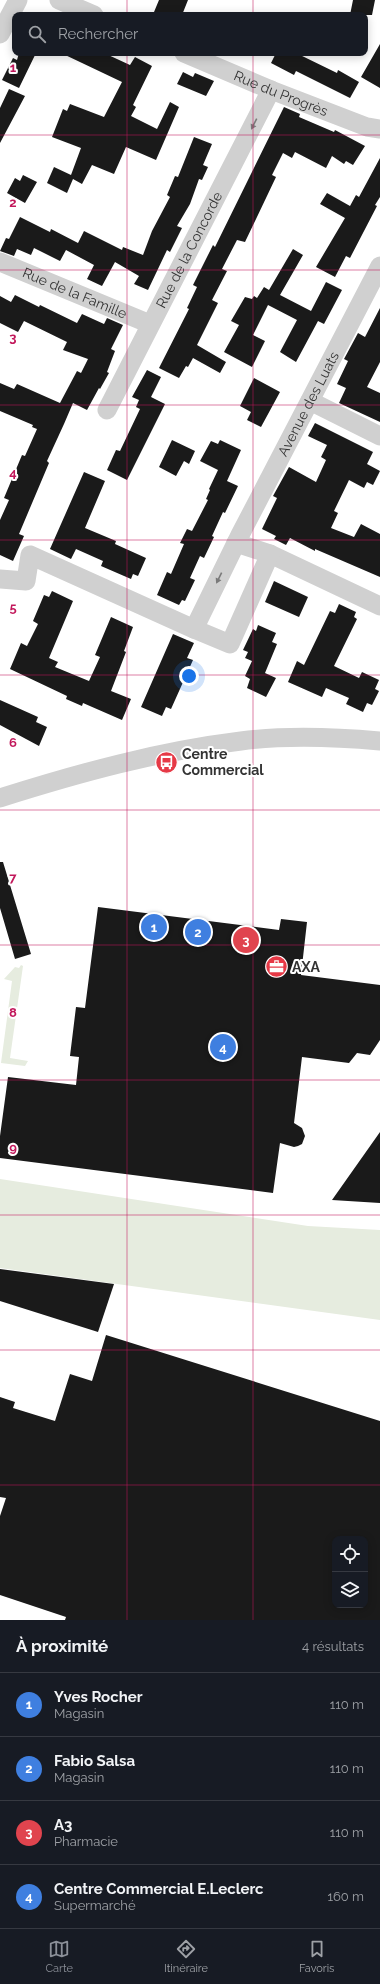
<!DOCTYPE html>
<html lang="fr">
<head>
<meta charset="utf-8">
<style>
	:root { --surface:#171b24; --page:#20242c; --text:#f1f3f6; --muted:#9ea1a6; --line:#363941; --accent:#8c9099 }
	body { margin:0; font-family:Raleway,sans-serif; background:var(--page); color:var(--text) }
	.controls { position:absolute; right:12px; bottom:12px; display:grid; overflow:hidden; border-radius:8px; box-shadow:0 2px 10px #0003 }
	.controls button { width:36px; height:36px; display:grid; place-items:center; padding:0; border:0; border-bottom:1px solid var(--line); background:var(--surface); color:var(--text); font:20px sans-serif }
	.you { position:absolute; left:189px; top:676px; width:14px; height:14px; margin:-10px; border:3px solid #fff; border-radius:50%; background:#1a73e8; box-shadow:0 0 0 6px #1a73e833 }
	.badge { display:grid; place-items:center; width:26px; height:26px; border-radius:50%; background:var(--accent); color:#fff; font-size:13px; font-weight:700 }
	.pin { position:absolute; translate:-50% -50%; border:2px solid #fff; box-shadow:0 1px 4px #0006 }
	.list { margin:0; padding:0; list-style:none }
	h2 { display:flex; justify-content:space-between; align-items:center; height:52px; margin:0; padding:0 16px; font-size:17px }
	h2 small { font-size:13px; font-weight:400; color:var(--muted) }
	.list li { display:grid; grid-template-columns:26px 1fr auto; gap:12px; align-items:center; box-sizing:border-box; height:64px; padding:0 16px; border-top:1px solid var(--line) }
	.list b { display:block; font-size:15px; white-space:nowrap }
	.list p { margin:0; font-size:13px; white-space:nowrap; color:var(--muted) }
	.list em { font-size:13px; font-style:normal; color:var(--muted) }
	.icon { flex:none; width:22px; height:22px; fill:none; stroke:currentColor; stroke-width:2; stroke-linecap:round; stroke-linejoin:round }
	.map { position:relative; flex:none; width:380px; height:1620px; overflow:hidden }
	.search { position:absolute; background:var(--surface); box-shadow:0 2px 10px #0003; left:12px; right:12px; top:12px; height:44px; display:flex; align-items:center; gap:10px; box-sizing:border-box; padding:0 14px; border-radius:8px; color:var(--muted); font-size:15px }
	.sheet { height:308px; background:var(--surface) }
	nav { display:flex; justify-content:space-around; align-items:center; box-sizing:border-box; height:56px; border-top:1px solid var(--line); background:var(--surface); font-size:11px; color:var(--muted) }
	nav a { display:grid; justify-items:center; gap:2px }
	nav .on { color:var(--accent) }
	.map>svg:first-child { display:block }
	.green { fill:#e6ecdf }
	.building { fill:#1a1a1a; fill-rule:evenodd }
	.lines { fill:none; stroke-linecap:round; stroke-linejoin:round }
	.street { stroke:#d0d0d0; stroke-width:19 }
	.oneway { fill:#7a7a7a }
	.grid { fill:none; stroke:#c2185b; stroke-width:1; stroke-opacity:0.55 }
	.labels { text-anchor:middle; stroke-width:4; stroke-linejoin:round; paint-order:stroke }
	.street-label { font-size:14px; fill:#333; stroke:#fff }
	.poi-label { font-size:14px; font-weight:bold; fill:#333; stroke:#fff; text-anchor:start }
	.grid-label { font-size:13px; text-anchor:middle; font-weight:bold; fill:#c2185b; stroke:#fff; stroke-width:4; stroke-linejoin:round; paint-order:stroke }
</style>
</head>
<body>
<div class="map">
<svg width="380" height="1620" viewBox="0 0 380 1620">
	<rect width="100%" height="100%" fill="#fff"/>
	<path class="green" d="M21 965 23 966 10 1058 28 1061 25 1066 1 1063 12 981 4 979 15 967 19 968Z
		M0 1179 308 1226 380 1230V1320L0 1268Z"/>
	<path class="building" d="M159 0H188L182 15H161L154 12Z
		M353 0H375L372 15H350Z
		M380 44V88L361 77Z
		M19 53H36L19 88 2 80 13 58 17 60Z
		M61 53H104L130 65 135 57 152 66 133 105 136 107 131 116 157 129 170 102 179 107 156 160 126 147 114 174 92 165 82 184 73 179 67 193 47 183 54 167 71 175 81 148 52 137 63 109 67 111 70 104 104 117 122 82Z
		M276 53H296L337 73 338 70 359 82 350 98 296 71 294 75 271 63Z
		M183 72 193 77 195 73 214 81 206 96 177 84Z
		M9 89 25 96 0 143V108Z
		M284 107 300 114 299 117 334 132 335 130 365 146 353 165 346 161 344 164 332 156 326 168 295 152 292 158 283 153 272 175 276 177 245 242 237 240 222 269 227 271 212 300 218 303 197 345 226 362 220 373 193 358 188 367 186 366 179 378 159 368 189 309 187 308 197 287 193 285 213 245 215 247Z
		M194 137 212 144 203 165 208 167 202 180 199 179 190 204 177 226 182 228 170 252 167 250 148 290 134 284 139 276 115 262 102 286 87 279 94 265 66 250 60 261 34 248 31 255 17 249 14 256 0 251 6 238 9 239 20 217 50 232 51 229 78 243 84 231 122 250 123 247 143 255 152 231 170 197 167 195 175 176 178 177Z
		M380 158V197L375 205 377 206 350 258 346 256 335 277 316 267 345 218 320 204 327 193 350 206 356 195 359 197Z
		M23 175 37 182 25 203 7 193 15 178 20 181Z
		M293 249 303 255 280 295 311 311 326 282 342 290 324 324 318 321 296 362 280 352 297 320 268 305 253 335 265 341 252 367 224 352 239 325 231 321 245 297 252 299 254 296 257 298 264 287 269 290Z
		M15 295 39 307 40 305 77 323 82 314 104 324 107 318 123 325 111 349 115 351 107 372 109 373 100 389 99 388 87 410 73 403 64 424 47 461 49 463 19 534 24 536 13 561 0 555V520L9 500 4 498 22 455 25 456 37 429 32 427 33 425 0 411V383L14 389 17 384 60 403 77 371 81 373 88 359 63 350 67 342 24 321 18 332 0 323V296L11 302Z
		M380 308V362L367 387 380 393V422L339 403 346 388 337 384 348 361 344 359 358 333 365 337Z
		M147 370 161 377 151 397 165 404 127 480 107 470 116 450 120 451 140 409 136 407 139 400 132 397Z
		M254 378 280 392 261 427 247 420 251 412 240 406Z
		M315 423 373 452 367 464 380 471 373 485 367 482 364 488 349 480 334 511 338 513 331 528 354 537 361 524 380 534V577L315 549V551L290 538 286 545 274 539 276 536 262 529 277 498 273 496 289 467 316 482 326 460 321 457 327 445 308 436Z
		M172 440 195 451 189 464 184 461 176 476 159 467Z
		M220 440 241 450 227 481 238 486 225 513 223 512 212 536 214 537 204 558 200 556 190 578 195 580 185 601 182 600 179 605 157 595 167 572 171 574 184 544 180 543 187 529 192 531 208 500 206 499 210 490 209 489 218 470 200 461 211 441 218 444Z
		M84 472 105 481 85 528 116 541 115 544 146 558 138 576 133 574 131 579 101 566 103 561 76 549 71 559 50 549Z
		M274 581 308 597 299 617 265 602Z
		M52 591 73 601 49 658 58 662 55 667 89 681 100 657 95 655 111 617 133 627 124 651 126 652 111 691 131 699 122 720 83 703 82 706 66 699 67 696 10 669 21 643 27 646 38 624 33 621 44 595 49 597Z
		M339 604 356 612 354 617 357 619 334 666 359 678 362 672 379 680 375 689 379 691 372 705 367 703 363 712 346 704 349 698 326 688 322 697 288 682 297 661 304 665 330 611 335 613Z
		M258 625 276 633 272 642 277 644 265 673 276 678 266 697 247 688 250 679 245 676 252 661 245 658 248 652 243 650 253 629 256 631Z
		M173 634 194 643 187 658 193 660 171 709 166 707 162 716 141 707Z
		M0 700 38 717 36 722 47 727 39 746 0 725Z
		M0 862H3L31 954 15 959 0 908Z
		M98 907 279 930 281 919 307 922 301 975 380 985V1040L370 1055 357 1053 349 1063 302 1057 294 1123 302 1128 305 1136 302 1144 298 1146 294 1147 280 1143 273 1193 0 1158V1136L8 1077 76 1085 79 1057 70 1056 76 1007 85 1008Z
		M380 1132V1203L332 1200Z
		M0 1269 114 1284 98 1332 0 1301Z
		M106 1335 380 1421V1620H65L66 1617 0 1595V1516L6 1498 0 1497V1397L15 1402 13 1408 55 1421 70 1374 92 1381ZM335 1539H365V1605H335Z"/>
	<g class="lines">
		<g class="street">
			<path d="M59 0 94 15"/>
			<path d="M0 34 18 0"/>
			<path id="s1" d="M184 53 271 90 367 127 380 129"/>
			<path id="s2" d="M0 262 150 324"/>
			<path d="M310 401 380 436"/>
			<path id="s3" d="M107 410 271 90"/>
			<path d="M236 543 270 554 380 606"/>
			<path id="s4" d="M270 554 230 644 194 629 240 535 380 266"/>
			<path d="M0 579 26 581 30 555 194 629"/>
			<path d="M0 798C79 773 159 751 241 741 285 735 336 737 380 741"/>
		</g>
	</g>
	<defs><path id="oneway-solid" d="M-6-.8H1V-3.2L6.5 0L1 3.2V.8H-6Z"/></defs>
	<g class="oneway">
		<use href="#oneway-solid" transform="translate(254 124) rotate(117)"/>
		<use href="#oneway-solid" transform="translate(219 578) rotate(116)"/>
	</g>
	<path class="grid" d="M127 0V15M253 0V15M127 53V1620M253 53V1620M0 135H380M0 270H380M0 405H380M0 540H380M0 675H380M0 810H380M0 945H380M0 1080H380M0 1215H380M0 1350H380M0 1485H380"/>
	<defs>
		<symbol id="bus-disc" viewBox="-11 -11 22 22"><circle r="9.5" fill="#e63946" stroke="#fff"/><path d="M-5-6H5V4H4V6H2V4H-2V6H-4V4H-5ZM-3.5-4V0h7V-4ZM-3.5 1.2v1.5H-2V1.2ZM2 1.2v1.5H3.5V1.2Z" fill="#fff"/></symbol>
		<symbol id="office-disc" viewBox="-11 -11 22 22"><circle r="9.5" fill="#e63946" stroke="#fff"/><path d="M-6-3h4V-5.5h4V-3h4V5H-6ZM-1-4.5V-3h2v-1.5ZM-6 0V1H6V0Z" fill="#fff"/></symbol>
	</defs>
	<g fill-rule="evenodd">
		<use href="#bus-disc" x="154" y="750" width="25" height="25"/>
		<use href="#office-disc" x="264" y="954" width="25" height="25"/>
	</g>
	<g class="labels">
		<g class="street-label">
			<text dy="5" stroke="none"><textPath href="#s1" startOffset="105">Rue du Progrès</textPath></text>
			<text dy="5" stroke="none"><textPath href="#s3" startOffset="180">Rue de la Concorde</textPath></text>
			<text dy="5" stroke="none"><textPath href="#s2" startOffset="81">Rue de la Famille</textPath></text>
			<text dy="5" stroke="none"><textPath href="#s4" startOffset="390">Avenue des Luats</textPath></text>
		</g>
		<g class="poi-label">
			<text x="182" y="759">Centre<tspan x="182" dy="16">Commercial</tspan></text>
			<text x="292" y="972">AXA</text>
		</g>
	</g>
	<g class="grid-label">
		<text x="13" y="72">1</text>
		<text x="13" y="207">2</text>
		<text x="13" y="342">3</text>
		<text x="13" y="477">4</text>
		<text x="13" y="612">5</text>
		<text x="13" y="747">6</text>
		<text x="13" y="882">7</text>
		<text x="13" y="1017">8</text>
		<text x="13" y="1152">9</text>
	</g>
</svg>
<div class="controls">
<button><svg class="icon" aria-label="locate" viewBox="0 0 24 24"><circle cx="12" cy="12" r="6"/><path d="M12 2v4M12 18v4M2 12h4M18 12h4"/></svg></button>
<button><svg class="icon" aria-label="layers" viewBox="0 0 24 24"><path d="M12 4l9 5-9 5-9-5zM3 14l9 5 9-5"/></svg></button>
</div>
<div class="you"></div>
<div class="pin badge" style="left:154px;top:927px;background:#3f7fe0">1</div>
<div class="pin badge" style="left:198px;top:932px;background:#3f7fe0">2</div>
<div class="pin badge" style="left:246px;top:940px;background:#e0444e">3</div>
<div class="pin badge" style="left:223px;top:1047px;background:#3f7fe0">4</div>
<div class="search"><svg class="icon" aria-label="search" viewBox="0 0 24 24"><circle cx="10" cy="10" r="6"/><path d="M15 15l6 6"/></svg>Rechercher</div>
</div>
<section class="sheet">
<h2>À proximité<small>4 résultats</small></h2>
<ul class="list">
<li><span class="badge" style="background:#3f7fe0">1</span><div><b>Yves Rocher</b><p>Magasin</p></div><em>110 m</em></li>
<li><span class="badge" style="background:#3f7fe0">2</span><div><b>Fabio Salsa</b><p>Magasin</p></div><em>110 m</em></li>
<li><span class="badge" style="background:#e0444e">3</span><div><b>A3</b><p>Pharmacie</p></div><em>110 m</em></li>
<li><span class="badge" style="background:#3f7fe0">4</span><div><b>Centre Commercial E.Leclerc</b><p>Supermarché</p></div><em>160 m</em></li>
</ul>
</section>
<nav>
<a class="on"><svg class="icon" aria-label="map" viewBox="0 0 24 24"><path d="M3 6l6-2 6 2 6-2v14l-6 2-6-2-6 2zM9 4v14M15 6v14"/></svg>Carte</a>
<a><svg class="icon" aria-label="directions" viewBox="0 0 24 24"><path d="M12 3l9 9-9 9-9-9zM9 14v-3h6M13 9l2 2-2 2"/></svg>Itinéraire</a>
<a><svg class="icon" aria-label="saved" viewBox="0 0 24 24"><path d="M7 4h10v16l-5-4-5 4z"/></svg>Favoris</a>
</nav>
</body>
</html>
